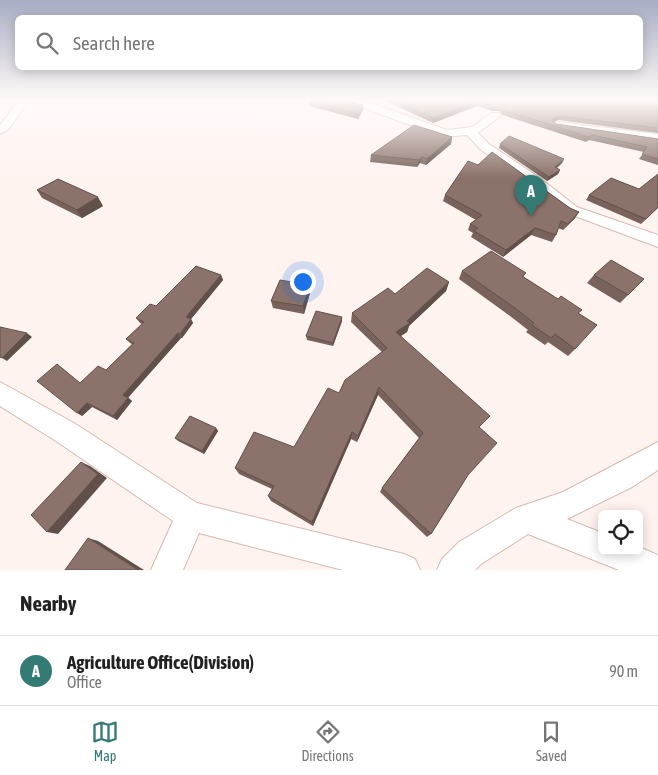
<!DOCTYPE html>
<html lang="en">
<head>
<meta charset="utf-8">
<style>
	:root { --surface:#fff; --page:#f2f2f2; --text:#222; --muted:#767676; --line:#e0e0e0; --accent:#337a74 }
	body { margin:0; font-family:"Asap Condensed",sans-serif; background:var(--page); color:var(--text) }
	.controls { position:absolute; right:15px; bottom:15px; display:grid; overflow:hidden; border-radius:8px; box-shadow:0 2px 12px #0003 }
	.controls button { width:45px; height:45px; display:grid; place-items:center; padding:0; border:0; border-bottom:1px solid var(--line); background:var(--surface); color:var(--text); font:25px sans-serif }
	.you { position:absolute; left:302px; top:281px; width:18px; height:18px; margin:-12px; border:4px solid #fff; border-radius:50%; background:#1a73e8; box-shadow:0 0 0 8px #1a73e833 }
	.badge { display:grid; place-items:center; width:32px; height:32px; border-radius:50%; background:var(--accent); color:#fff; font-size:16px; font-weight:700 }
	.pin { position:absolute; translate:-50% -41px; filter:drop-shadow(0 1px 2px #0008) }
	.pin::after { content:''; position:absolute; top:26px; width:18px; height:15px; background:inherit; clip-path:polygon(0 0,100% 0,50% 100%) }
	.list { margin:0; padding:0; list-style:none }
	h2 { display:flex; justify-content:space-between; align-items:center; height:65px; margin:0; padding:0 20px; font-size:21px }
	h2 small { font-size:16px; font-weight:400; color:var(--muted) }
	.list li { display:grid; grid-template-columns:32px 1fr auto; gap:15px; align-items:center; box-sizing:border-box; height:70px; padding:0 20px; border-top:1px solid var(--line) }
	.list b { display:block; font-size:19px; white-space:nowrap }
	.list p { margin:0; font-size:16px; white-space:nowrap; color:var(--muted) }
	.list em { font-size:16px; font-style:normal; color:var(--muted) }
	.icon { flex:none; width:28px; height:28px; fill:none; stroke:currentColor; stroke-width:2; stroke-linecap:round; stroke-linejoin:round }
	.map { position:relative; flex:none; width:658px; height:570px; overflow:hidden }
	.search { position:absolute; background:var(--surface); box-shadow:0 2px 12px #0003; left:15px; right:15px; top:15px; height:55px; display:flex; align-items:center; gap:12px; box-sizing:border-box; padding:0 18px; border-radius:8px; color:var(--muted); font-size:19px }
	.sheet { height:135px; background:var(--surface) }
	nav { display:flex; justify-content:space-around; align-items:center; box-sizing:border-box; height:70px; border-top:1px solid var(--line); background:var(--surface); font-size:14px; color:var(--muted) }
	nav a { display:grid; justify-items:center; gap:2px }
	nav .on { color:var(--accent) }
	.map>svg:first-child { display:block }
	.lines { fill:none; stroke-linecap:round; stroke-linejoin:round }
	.street-casing { stroke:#d5b9b1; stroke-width:2 }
	.street { fill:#fff; fill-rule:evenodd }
	.wall { fill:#78625b }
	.shaded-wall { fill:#61504a }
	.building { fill:#8b726a; stroke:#61504a }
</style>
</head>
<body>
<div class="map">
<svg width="658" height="570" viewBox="0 0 658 570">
	<rect width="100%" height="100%" fill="#fff3f0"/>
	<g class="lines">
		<defs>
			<path id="street" d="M15 99H25L26 104 9 129 0 134V125L16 104Z
				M333 99H351L371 103 447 130 472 127 491 113H499L501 115 499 117 478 133 489 144 540 178 577 207 658 235V247L567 213 530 184 481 150 467 135 442 137 364 108 334 101Z
				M558 122 658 134V142L554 127 552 125 554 123Z
				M0 382 74 423 197 503 404 554 415 559 420 570H343L199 533 183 570H151L173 521 56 441 0 406Z
				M658 442V470L632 487 567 519 602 533V551H639V547L658 555V570H619L528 534 481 564 475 570H437L442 559 459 542 516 508 563 492Z"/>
		</defs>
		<use href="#street" class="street-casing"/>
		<use href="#street" class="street"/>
	</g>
	<path class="wall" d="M358 99H369L368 101Z
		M381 99H657L658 133 558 120 553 122 556 124 658 139V165L639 159 644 152 589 140 586 142 503 115 499 111H492L477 106 433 123Z
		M309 100 363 105V110L358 119 309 106Z
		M452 137 451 144 426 165 420 163 417 167 370 162 371 155Z
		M500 144 564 159 562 163 557 168 560 170 558 174 547 181 499 148Z
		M639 189 658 208 641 224 586 200 589 195Z
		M37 190 103 206 82 218 42 198Z
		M445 195 570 208 579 212 575 218 563 230 558 228 556 235 552 242 531 235 503 257 471 237 473 233 468 230 470 224 476 220 443 201Z
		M462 271 526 273 523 277 579 313 575 349 568 356 548 342 545 345 526 332 528 330 510 316 459 279Z
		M221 275 223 280 191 319 193 323 182 338H181L128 397 132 401 117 420 92 407 82 416 80 383 106 370 132 344 130 343 126 339 142 324 140 323 136 318 156 306Z
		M594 275 644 279 620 303 587 283Z
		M449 282 446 291 409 326 407 332 401 336 480 427 468 475 431 534 427 537 380 492 382 488 419 438 378 395 357 442 351 439 313 526 271 501 268 496 272 489 239 474 235 468 294 447 339 393 382 352 351 322 352 313 395 294Z
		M310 293 304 314 273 308 271 301Z
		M342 321 333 346 307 340 306 336Z
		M216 428 218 431 204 454 178 441 175 438Z"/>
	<path class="shaded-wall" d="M478 101 477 106 433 123V118Z
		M363 105V110L358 119V114Z
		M560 116 558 120 553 122 552 120 555 117Z
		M452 137 451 144 426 165 427 159Z
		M422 157 420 163 417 167 419 160Z
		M564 159 562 163 553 171 555 167Z
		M560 170 558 174 547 181 549 177Z
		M98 197 103 206 82 218 77 210Z
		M579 212 575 218 563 230 568 224Z
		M535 228 531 235 503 257 506 250Z
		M221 275 223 280 191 319 193 323 182 338 180 334 186 317Z
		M449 282 446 291 409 326 407 332 394 340 396 332 407 321Z
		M310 285V293L304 314 303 306Z
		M342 317V321L333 346V343Z
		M27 333 32 337 7 361 2 358Z
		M178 333 181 338 127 399 123 395Z
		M379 387 378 395 357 442 358 436Z
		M128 398 132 401 117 420 113 416Z
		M87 403 92 407 82 416 77 413Z
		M216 428 218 431 204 454 202 451Z
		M352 432 351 439 313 526 312 522Z
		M81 462 90 466 107 478 58 534 47 532Z
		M88 538 98 541 144 570H138Z"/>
	<path class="building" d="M312 99H337L363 105 358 114 309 100Z
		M391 99H657L658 128 560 116 555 117 552 120 556 124 658 139V159L642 154 647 147 592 135 589 137 504 110 501 107H494L478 101 433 118Z
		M414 125 452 137 427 159 422 157 419 160 371 155Z
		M509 136 564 159 555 167 560 170 549 177 500 144Z
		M492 152 570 208 579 212 568 224 561 221 556 235 535 228 506 250 474 231 478 228 470 224 482 215 445 195 468 161 478 165Z
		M658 174V207L646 219 589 195 611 178 639 189Z
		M58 179 98 197 77 210 37 190Z
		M491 251 526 273 522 276 558 299 561 296 582 310 578 313 597 325 575 349 555 334 551 338 532 325 534 323 515 308 462 271Z
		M611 260 644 279 628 295 594 275Z
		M196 266 221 275 186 317 191 319 180 334 178 333 123 395 128 398 113 416 87 403 77 413 37 381 57 364 80 383 98 366 106 370 134 343 126 339 144 322 136 318 150 304 156 306Z
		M427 268 449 282 407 321 410 323 396 332 490 416 479 427 497 443 468 475 431 534 382 488 423 433 379 387 358 436 352 432 312 522 268 496 274 486 235 468 254 432 294 447 328 388 339 393 345 380 387 348 352 313 388 288 395 294Z
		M280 280 310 285 303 306 271 301Z
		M316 311 342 317 333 343 306 336Z
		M0 327 27 333 2 358 0 357Z
		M190 416 216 428 202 451 175 438Z
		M81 462 98 474 47 532 31 515Z
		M88 538 138 570H65Z"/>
	<linearGradient id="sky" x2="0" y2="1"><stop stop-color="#a8adc4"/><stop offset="0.56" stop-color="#fffaf8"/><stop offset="1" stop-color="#fffaf8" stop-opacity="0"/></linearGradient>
	<rect width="658" height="178" fill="url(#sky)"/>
</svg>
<div class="controls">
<button><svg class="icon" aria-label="locate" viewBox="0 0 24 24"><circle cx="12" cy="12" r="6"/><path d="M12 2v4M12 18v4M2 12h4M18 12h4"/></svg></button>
</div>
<div class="you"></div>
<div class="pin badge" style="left:531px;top:216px">A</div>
<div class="search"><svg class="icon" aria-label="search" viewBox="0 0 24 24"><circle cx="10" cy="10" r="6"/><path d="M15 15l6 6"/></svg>Search here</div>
</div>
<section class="sheet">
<h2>Nearby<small></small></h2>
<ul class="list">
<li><span class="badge">A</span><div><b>Agriculture Office(Division)</b><p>Office</p></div><em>90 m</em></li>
</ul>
</section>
<nav>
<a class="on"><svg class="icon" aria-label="map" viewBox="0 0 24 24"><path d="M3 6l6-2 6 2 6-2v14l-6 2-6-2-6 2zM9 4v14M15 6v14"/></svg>Map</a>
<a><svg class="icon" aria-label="directions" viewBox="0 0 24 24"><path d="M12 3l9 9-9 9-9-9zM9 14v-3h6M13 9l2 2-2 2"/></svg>Directions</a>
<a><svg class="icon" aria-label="saved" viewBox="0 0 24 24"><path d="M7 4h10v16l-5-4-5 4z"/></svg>Saved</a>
</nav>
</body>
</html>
